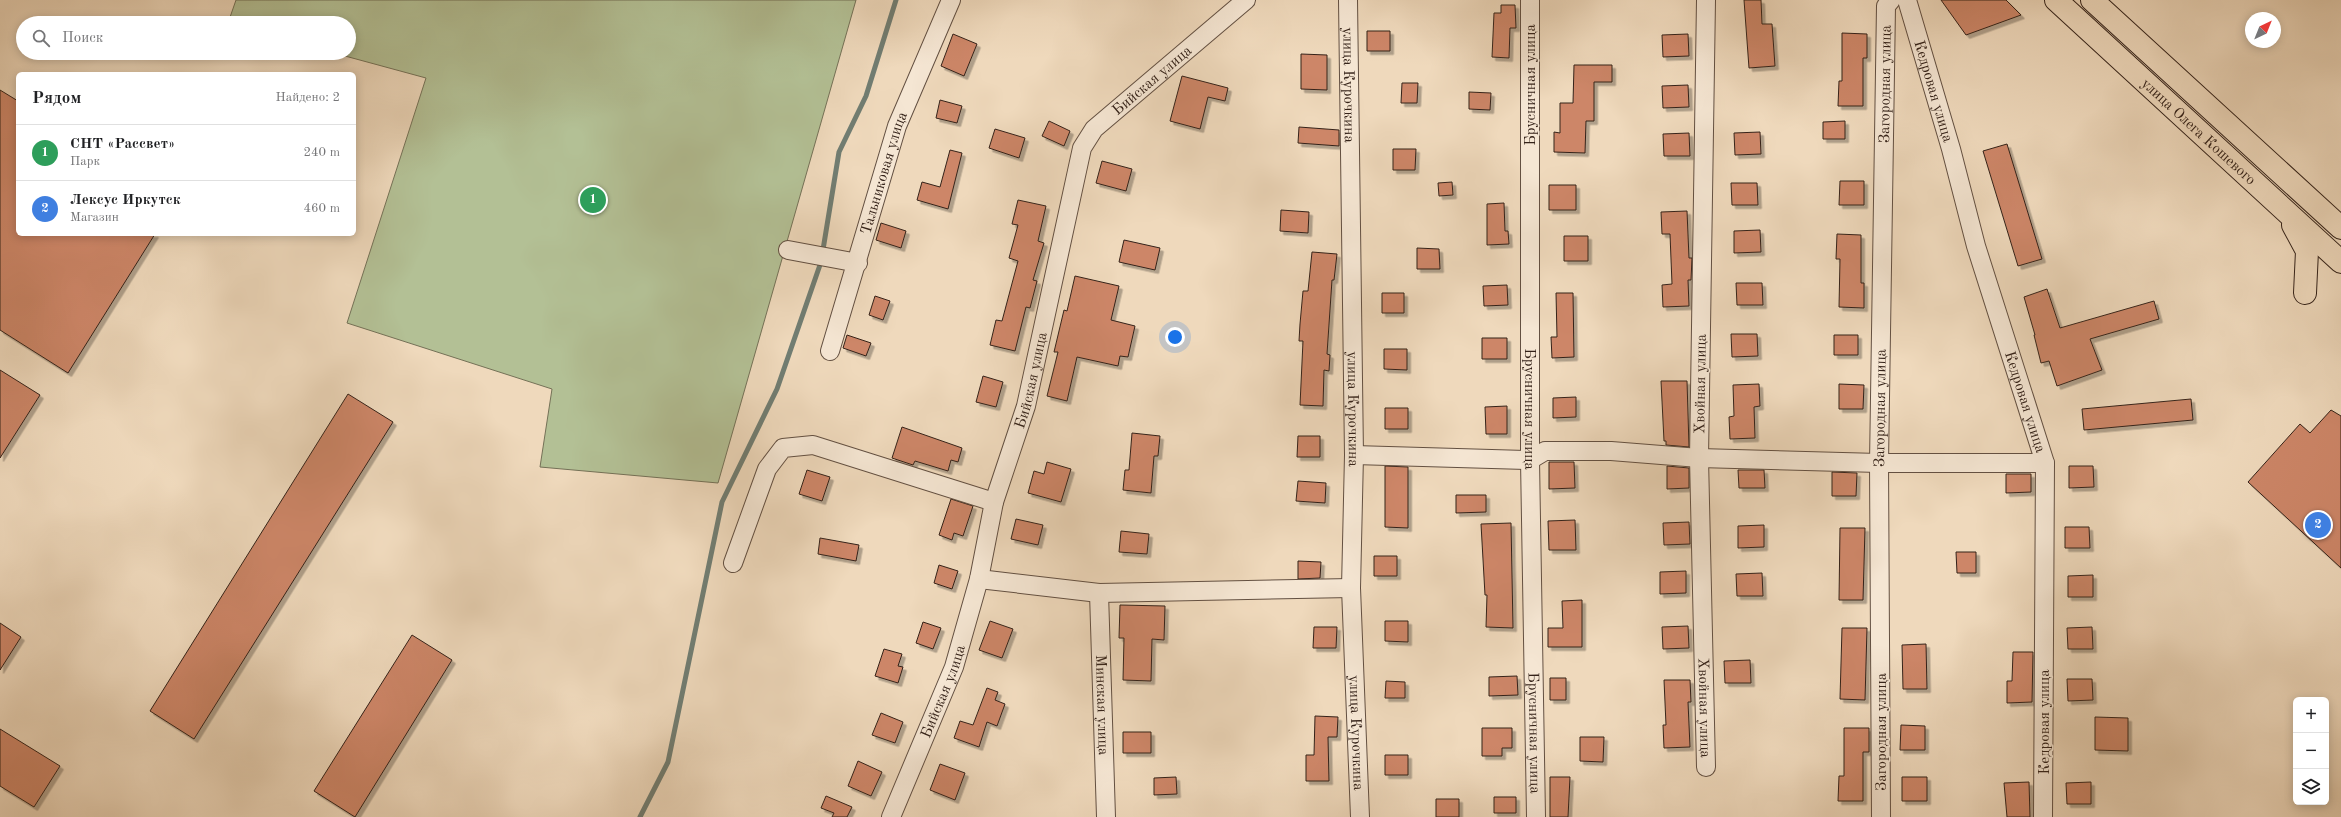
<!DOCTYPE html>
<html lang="ru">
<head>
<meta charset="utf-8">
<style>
	:root { --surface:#fff; --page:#f2f2f2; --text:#202124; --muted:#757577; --line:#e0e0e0; --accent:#8f2418 }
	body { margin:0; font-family:"Old Standard TT",serif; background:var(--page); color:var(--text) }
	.controls { position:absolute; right:12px; bottom:12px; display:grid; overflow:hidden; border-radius:6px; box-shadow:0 2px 10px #0003 }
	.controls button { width:36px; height:36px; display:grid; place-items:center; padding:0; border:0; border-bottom:1px solid var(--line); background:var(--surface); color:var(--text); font:20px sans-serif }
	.compass { position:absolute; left:2245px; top:12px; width:36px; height:36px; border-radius:50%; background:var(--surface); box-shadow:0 2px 10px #0003; rotate:43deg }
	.you { position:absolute; left:1175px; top:337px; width:14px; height:14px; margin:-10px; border:3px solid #fff; border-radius:50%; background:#1a73e8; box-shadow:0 0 0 6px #1a73e833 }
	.badge { display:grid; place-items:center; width:26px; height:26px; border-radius:50%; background:var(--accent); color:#fff; font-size:13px; font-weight:700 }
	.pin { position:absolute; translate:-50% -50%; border:2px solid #fff; box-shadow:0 1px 4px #0006 }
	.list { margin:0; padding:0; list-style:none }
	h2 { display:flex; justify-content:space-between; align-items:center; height:52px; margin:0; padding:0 16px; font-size:17px }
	h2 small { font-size:13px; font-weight:400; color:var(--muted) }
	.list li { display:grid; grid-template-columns:26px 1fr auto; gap:12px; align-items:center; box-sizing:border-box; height:56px; padding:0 16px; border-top:1px solid var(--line) }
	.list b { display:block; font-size:15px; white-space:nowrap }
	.list p { margin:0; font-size:13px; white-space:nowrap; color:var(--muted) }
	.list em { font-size:13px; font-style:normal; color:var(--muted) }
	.icon { flex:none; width:22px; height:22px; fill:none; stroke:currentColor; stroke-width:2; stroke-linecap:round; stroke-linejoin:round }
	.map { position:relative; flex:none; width:2341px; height:817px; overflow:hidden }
	.search { position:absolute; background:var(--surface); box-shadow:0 2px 10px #0003; left:16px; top:16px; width:340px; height:44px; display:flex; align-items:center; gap:10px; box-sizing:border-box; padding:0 14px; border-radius:22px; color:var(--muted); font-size:15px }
	.panel { position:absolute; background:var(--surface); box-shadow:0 2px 10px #0003; left:16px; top:72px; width:340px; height:164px; border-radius:6px }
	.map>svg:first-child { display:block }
	.green { fill:#b3c095; stroke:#747157 }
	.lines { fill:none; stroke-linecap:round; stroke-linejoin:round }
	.stream { stroke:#717d72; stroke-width:5 }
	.building { fill:#cd8667; stroke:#342219; filter:url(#shadow) }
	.street-casing { stroke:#635042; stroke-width:20 }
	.primary-casing { stroke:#342219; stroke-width:24 }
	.street { stroke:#f5e6d3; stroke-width:18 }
	.primary { stroke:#efd9bc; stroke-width:22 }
	.labels { text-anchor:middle; stroke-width:3; stroke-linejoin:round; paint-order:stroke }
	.street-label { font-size:15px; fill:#342219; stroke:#f5e6d3 }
</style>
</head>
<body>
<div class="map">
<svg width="2341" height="817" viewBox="0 0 2341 817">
	<defs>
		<filter id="shadow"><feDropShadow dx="3.5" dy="3.5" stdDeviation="0" flood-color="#0004"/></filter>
	</defs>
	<rect width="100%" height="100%" fill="#efd9bc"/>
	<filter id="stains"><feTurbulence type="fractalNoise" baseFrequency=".005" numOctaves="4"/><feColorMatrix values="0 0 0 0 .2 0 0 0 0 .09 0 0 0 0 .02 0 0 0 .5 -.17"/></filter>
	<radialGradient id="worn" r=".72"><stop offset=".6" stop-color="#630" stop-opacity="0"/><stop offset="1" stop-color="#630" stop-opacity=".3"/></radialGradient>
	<path class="green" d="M236 0H856L718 483 540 467 552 389 347 323 426 78 334 53H349V23H228Z"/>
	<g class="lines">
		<path class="stream" d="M640 817 668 762 722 502 777 389 821 262 839 152 866 96 896 0"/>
	</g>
	<path class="building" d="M1744 0H1761L1762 24H1772L1775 66 1749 68Z
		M1941 0H2006L2021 15 1966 35Z
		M1501 5H1515L1516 28H1510L1509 58 1492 57 1494 13H1501Z
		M1367 31H1390V51H1367Z
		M1842 33 1867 34V58H1863V106H1838L1839 81H1842Z
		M953 34 977 44 964 76 941 66Z
		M1688 34 1689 56 1663 57 1662 35Z
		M1301 54 1327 55V90L1301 89Z
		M1574 65H1612V82H1594V121H1586L1585 153 1554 152V132L1560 133V103H1573Z
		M1182 76 1228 88 1225 101 1208 97 1200 129 1170 121Z
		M1402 83H1418L1417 103H1401Z
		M1688 85 1689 107 1663 108 1662 86Z
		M0 90 18 101V234H155L68 373 0 330Z
		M1469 92 1491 93 1490 110 1469 109Z
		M940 100 962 106 957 123 936 118Z
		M1049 121 1070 131 1064 146 1042 136Z
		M1845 121V139H1823V122Z
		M1299 127 1339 130V146L1298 143Z
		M995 129 1025 138 1019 158 989 148Z
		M1760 132 1761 154 1735 155 1734 133Z
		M1689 133 1690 156H1664L1663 134Z
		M2007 144 2042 259 2018 266 1983 151Z
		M1393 149H1416L1415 170H1393Z
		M950 150 962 153 948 209 917 200 922 182 940 187Z
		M1102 161 1132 169 1126 191 1096 183Z
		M1840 181H1864V205H1839Z
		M1452 182 1453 195 1439 196 1438 183Z
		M1731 183H1757L1758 205H1732Z
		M1549 185H1576V210H1549Z
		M1018 200 1046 206 1038 241 1044 243 1033 280 1037 281 1030 308 1026 307 1015 351 990 345 996 320 1002 321 1018 261 1009 258 1018 225 1012 224Z
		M1504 203 1505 231H1508L1509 244 1487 245V204Z
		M1281 210 1309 212 1308 233 1280 231Z
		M1687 211 1689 258H1692L1691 280H1688L1689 306 1663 307 1662 285 1672 284 1670 234H1662L1661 212Z
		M881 223 906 231 901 248 876 240Z
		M1760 230 1761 252 1734 253V231Z
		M1837 234 1861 235V283H1864V308L1839 307 1840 259H1836Z
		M1564 236H1588V261H1564Z
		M1124 240 1160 248 1155 270 1119 262Z
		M1417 248 1439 249 1440 269H1417Z
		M1312 252 1337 254 1334 280H1332L1327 354 1330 355 1329 371 1324 370 1323 406 1300 405 1303 341H1299L1300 324 1303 291H1308Z
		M1075 276 1119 286 1111 320 1135 326 1128 357 1120 356 1118 366 1077 357 1067 401 1047 396 1058 352H1054L1064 310 1067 311Z
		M1736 283H1762L1763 305H1737Z
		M1507 285 1508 305 1484 306 1483 286Z
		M2047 289 2060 328 2154 301 2159 319 2090 339 2102 370 2057 386 2049 361 2041 363 2034 335H2035L2024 297Z
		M1382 293H1404V313H1382Z
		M1556 293H1573L1574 357 1552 358 1551 337H1557Z
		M875 296 890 301 883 320 869 315Z
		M1731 334H1757L1758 356 1732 357Z
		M847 335 871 343 866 356 843 348Z
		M1834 335H1858V355H1834Z
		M1482 338H1507V359H1482Z
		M1384 349H1407V370L1384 369Z
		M0 370 40 395 0 458Z
		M983 376 1003 382 996 407 976 402Z
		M1661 381H1687L1689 447 1666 445V441H1664Z
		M1759 384 1760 406 1754 407 1755 438 1730 439 1729 417 1734 416 1733 385Z
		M1839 384 1864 385 1863 409H1839Z
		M348 394 393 422 194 739 150 711Z
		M1576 397V417L1553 418V398Z
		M2191 399 2193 420 2084 430 2082 409Z
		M1507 406V434H1486L1485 407Z
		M1385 408H1408V429H1385Z
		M2331 410 2341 416V568L2248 482 2300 424 2310 433Z
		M902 427 962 448 958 462 951 460 948 471 915 461 913 465 892 458Z
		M1132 433 1160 436 1158 456H1154L1151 493 1123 490 1125 470H1129Z
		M1298 436H1320V457H1297Z
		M1047 462 1071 469 1061 502 1028 493 1034 471 1044 474Z
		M1549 462H1574L1575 488 1549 489Z
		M1385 466 1408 467V528L1385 527Z
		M1667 466 1689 468V488L1667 489Z
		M2069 466H2093L2094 487 2069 488Z
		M807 470 830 477 822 501 799 494Z
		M1738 470H1764L1765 488H1739Z
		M1832 472 1857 473 1856 496H1832Z
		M2006 474H2031V492L2006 493Z
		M1298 481 1326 483 1325 503 1296 501Z
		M1456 495H1486V512L1456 513Z
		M951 499 973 506 963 536 954 533 952 540 939 535Z
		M1016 519 1043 525 1038 545 1011 539Z
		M1575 520 1576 550H1549L1548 521Z
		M1689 522 1690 544 1664 545 1663 523Z
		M1511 523 1513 628 1486 627 1487 595H1485L1481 524Z
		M1764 525V547L1738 548V526Z
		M2065 527H2089L2090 548H2065Z
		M1840 528H1865L1863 600H1839Z
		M1121 531 1149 534 1147 554 1119 552Z
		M820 538 859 545 856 561 818 554Z
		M1956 552H1976V573H1957Z
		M1374 556H1397V576H1374Z
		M1298 561 1321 562 1320 578 1298 579Z
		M939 565 958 571 952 589 934 583Z
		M1686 571V593L1660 594V572Z
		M1762 573 1763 596H1737L1736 574Z
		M2093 575V597H2068V576Z
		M1582 600V647H1548V628H1563L1562 601Z
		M1120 605 1165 606 1164 640 1152 639 1151 681 1123 680 1124 638H1119Z
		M990 621 1013 629 1002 658 979 650Z
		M1385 621H1408V642L1385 641Z
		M923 622 941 628 933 649 916 643Z
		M0 623 21 637 0 670Z
		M1688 626 1689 648 1663 649 1662 627Z
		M1314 627H1337L1336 648H1313Z
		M2092 627 2093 649H2068L2067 628Z
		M1842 628H1867L1865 700 1840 699Z
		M412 635 452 660 355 817 314 791Z
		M1926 644 1927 689H1903L1902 645Z
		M884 649 902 654 898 666 903 667 898 683 875 676Z
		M2013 652H2033L2032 702 2007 703V681H2012Z
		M1750 660 1751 683H1725L1724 661Z
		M1517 676 1518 695 1489 696V677Z
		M1550 678H1566V700H1550Z
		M2067 679H2092L2093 700 2068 701Z
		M1664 680H1690L1691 702H1688L1690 747 1664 748 1663 725H1666Z
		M1386 681 1405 682V698H1385Z
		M987 688 998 692 995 700 1005 704 997 726 987 722 979 747 954 738 960 721 973 725Z
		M881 713 903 722 895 743 872 735Z
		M1315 716 1338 717 1337 737H1328L1329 781H1306V755H1314Z
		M2095 717 2128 718V751L2095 750Z
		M1901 725 1925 726V750H1900Z
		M1482 728H1512V748H1502V756H1482Z
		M1844 728H1869V752H1863V801H1838L1839 776H1844Z
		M0 729 60 766 34 807 0 786Z
		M1123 732H1151V753H1123Z
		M1580 737H1604L1603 762 1580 761Z
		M1385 755H1408V775H1385Z
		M858 761 882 772 871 796 848 786Z
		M940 764 965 773 955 800 930 790Z
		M1176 777 1177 794 1154 795V778Z
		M1550 777H1570L1568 817H1550Z
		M1902 777H1927V801H1902Z
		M2029 782 2030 817H2007L2004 783Z
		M2091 782V804H2067L2066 783Z
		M826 796 852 807 847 817H832L834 813 821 808Z
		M1494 797H1516V813H1494Z
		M1436 799H1459V817H1436Z"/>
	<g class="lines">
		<defs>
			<g id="street">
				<path id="s1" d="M1348 0 1354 455 1351 588 1360 817"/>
				<path id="s2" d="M1530 0V460L1536 817"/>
				<path id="s3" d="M1706 0 1699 458 1706 767"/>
				<path id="s4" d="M1907 0 1951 149 1976 246 2045 463 2043 817"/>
				<path d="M788 250 858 263"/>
				<path id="s5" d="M830 351 897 126 951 0"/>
				<path d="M1354 455 1530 460 1545 451H1611L1699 458 1879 463H2045"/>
				<path d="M733 563 767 469 783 448 813 445 994 502"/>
				<path d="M979 579 1099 593 1351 588"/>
				<path id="s6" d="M1099 593 1106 817"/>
				<path id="s7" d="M891 817 954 667 979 579 994 502 1026 406 1082 148 1094 129 1246 0"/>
				<path id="s8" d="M1881 817 1879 463 1886 6 1891 0"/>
			</g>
			<g id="primary">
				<path id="s9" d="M2056 0 2341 262"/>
				<path d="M2092 0 2341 228"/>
				<path d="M2293 225 2307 251 2305 293"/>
			</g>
		</defs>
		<use href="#street" class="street-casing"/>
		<use href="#primary" class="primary-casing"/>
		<use href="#street" class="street"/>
		<use href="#primary" class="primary"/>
	</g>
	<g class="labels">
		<g class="street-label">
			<text dy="5" stroke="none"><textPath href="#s7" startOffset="796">Бийская улица</textPath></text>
			<text dy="5" stroke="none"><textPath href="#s8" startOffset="733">Загородная улица</textPath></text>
			<text dy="5" stroke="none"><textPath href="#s1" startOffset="85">улица Курочкина</textPath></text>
			<text transform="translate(1530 85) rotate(-90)" y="5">Брусничная улица</text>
			<text dy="5" stroke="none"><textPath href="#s4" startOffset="95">Кедровая улица</textPath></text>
			<text dy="5" stroke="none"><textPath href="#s9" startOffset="194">улица Олега Кошевого</textPath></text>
			<text dy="5" stroke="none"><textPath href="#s5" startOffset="186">Тальниковая улица</textPath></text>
			<text dy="5" stroke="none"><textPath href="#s7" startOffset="460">Бийская улица</textPath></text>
			<text transform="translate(1700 384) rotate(-89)" y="5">Хвойная улица</text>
			<text dy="5" stroke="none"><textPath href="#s4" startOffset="419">Кедровая улица</textPath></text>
			<text dy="5" stroke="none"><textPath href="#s8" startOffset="409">Загородная улица</textPath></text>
			<text dy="5" stroke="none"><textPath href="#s1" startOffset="409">улица Курочкина</textPath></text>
			<text dy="5" stroke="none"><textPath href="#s2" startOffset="409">Брусничная улица</textPath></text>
			<text dy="5" stroke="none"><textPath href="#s7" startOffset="136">Бийская улица</textPath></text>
			<text dy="5" stroke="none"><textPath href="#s6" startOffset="112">Минская улица</textPath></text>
			<text dy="5" stroke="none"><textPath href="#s3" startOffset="708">Хвойная улица</textPath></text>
			<text transform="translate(2044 722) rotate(-90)" y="5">Кедровая улица</text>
			<text dy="5" stroke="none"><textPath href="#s1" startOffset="733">улица Курочкина</textPath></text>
			<text dy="5" stroke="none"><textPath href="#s2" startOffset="733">Брусничная улица</textPath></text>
			<text transform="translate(1881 732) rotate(-90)" y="5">Загородная улица</text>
		</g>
	</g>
	<rect width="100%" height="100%" filter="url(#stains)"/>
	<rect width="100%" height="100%" fill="url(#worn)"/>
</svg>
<div class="controls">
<button>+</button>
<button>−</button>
<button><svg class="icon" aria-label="layers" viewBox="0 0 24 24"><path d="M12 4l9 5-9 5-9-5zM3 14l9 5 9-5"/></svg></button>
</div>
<svg class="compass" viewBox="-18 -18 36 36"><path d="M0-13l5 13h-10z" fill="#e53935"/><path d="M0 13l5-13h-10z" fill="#757577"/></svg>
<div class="you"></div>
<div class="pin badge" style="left:593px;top:200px;background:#2e9e5b">1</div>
<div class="pin badge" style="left:2318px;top:525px;background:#3f7fe0">2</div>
<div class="search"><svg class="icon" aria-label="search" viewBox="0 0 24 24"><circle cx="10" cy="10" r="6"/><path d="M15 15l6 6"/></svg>Поиск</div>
<section class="panel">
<h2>Рядом<small>Найдено: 2</small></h2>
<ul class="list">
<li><span class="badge" style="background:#2e9e5b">1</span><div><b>СНТ «Рассвет»</b><p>Парк</p></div><em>240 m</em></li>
<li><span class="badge" style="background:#3f7fe0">2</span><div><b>Лексус Иркутск</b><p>Магазин</p></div><em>460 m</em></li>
</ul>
</section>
</div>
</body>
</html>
